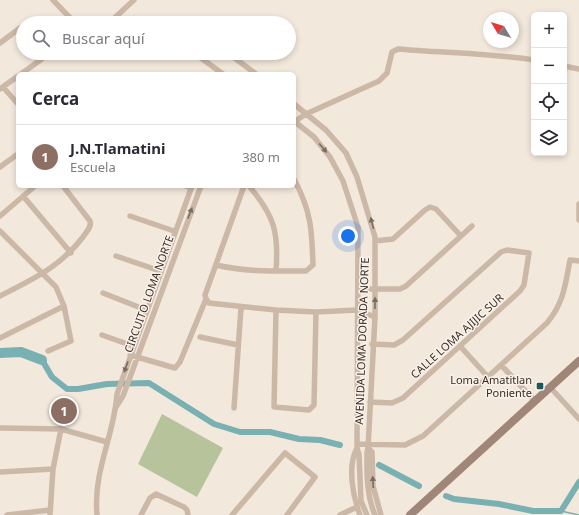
<!DOCTYPE html>
<html lang="es">
<head>
<meta charset="utf-8">
<style>
	:root { --surface:#fff; --page:#f2f2f3; --text:#2b2b33; --muted:#7c7c81; --line:#e1e1e2; --accent:#db2777 }
	body { margin:0; font-family:"Noto Sans",sans-serif; background:var(--page); color:var(--text) }
	.controls { position:absolute; right:12px; top:12px; display:grid; overflow:hidden; border-radius:6px; box-shadow:0 2px 6px #0003 }
	.controls button { width:36px; height:36px; display:grid; place-items:center; padding:0; border:0; border-bottom:1px solid var(--line); background:var(--surface); color:var(--text); font:20px sans-serif }
	.compass { position:absolute; left:483px; top:12px; width:36px; height:36px; border-radius:50%; background:var(--surface); box-shadow:0 2px 6px #0003; rotate:308deg }
	.you { position:absolute; left:348px; top:236px; width:14px; height:14px; margin:-10px; border:3px solid #fff; border-radius:50%; background:#1a73e8; box-shadow:0 0 0 6px #1a73e833 }
	.badge { display:grid; place-items:center; width:26px; height:26px; border-radius:50%; background:var(--accent); color:#fff; font-size:13px; font-weight:700 }
	.pin { position:absolute; translate:-50% -50%; border:2px solid #fff; box-shadow:0 1px 4px #0006 }
	.list { margin:0; padding:0; list-style:none }
	h2 { display:flex; justify-content:space-between; align-items:center; height:52px; margin:0; padding:0 16px; font-size:17px }
	h2 small { font-size:13px; font-weight:400; color:var(--muted) }
	.list li { display:grid; grid-template-columns:26px 1fr auto; gap:12px; align-items:center; box-sizing:border-box; height:64px; padding:0 16px; border-top:1px solid var(--line) }
	.list b { display:block; font-size:15px; white-space:nowrap }
	.list p { margin:0; font-size:13px; white-space:nowrap; color:var(--muted) }
	.list em { font-size:13px; font-style:normal; color:var(--muted) }
	.icon { flex:none; width:22px; height:22px; fill:none; stroke:currentColor; stroke-width:2; stroke-linecap:round; stroke-linejoin:round }
	.map { position:relative; flex:none; width:579px; height:515px; overflow:hidden }
	.search { position:absolute; background:var(--surface); box-shadow:0 2px 6px #0003; left:16px; top:16px; width:280px; height:44px; display:flex; align-items:center; gap:10px; box-sizing:border-box; padding:0 14px; border-radius:22px; color:var(--muted); font-size:15px }
	.panel { position:absolute; background:var(--surface); box-shadow:0 2px 6px #0003; left:16px; top:72px; width:280px; height:116px; border-radius:6px }
	.map>svg:first-child { display:block }
	.green { fill:#b6c39b }
	.lines { fill:none; stroke-linecap:round; stroke-linejoin:round }
	.stream { stroke:#79b0b1; stroke-width:1.5 }
	.canal { stroke:#79b0b1; stroke-width:6 }
	.river { stroke:#79b0b1; stroke-width:10 }
	.street { stroke:#ccb8a7; stroke-width:5.5 }
	.secondary { stroke:#a08678; stroke-width:8 }
	.oneway { fill:#7b6c61 }
	.poi-dot { fill:#1b585b; stroke:#faf2e9; stroke-width:1.5 }
	.labels { text-anchor:middle; stroke-width:3; stroke-linejoin:round; paint-order:stroke }
	.street-label { font-size:11px; fill:#382d28; stroke:#faf2e9 }
	.poi-label { font-size:11px; fill:#382d28; stroke:#faf2e9; text-anchor:end }
</style>
</head>
<body>
<div class="map">
<svg width="579" height="515" viewBox="0 0 579 515">
	<rect width="100%" height="100%" fill="#f3e8dc"/>
	<path class="green" d="M162 414 223 448 197 497 138 464Z"/>
	<g class="lines">
		<path class="stream" d="M561 511 579 515"/>
		<path class="canal" d="M42 360 52 377 67 389H78L107 384 149 383 214 424 240 432H270L299 439 320 440 340 445
			M379 465 419 486
			M446 496 454 499 499 504 533 511H561L579 482"/>
		<path class="river" d="M0 353 21 352 42 360"/>
		<path class="street" d="M53 0 75 23
			M109 23 134 0
			M0 43 20 28
			M194 53 223 74
			M228 53 256 74
			M564 66 579 69
			M21 74 50 53
			M3 87 18 104
			M0 89 18 76
			M294 104 326 130 346 153 357 177 375 237V317L368 448 367 452C367 474 366 494 375 515
			M294 121 314 137 330 157 343 181 358 227 357 448 359 454 361 501 367 515
			M294 122 306 114 379 81 387 73 392 52 398 49C443 53 489 53 534 60
			M0 167 18 154
			M186 186 191 188
			M249 186C274 215 279 232 276 271
			M23 196 71 253
			M579 204V220
			M0 216 35 186
			M130 216 174 231
			M0 231 56 287 64 306 71 341 48 351
			M375 241 393 239 425 210 430 207 436 209 461 236
			M116 256 160 271
			M216 265C245 272 276 271 306 271L313 265C312 229 311 211 294 179
			M358 289H400L406 286 472 226
			M103 293 146 310
			M0 296C33 279 60 267 83 237 86 232 92 227 90 221L63 186
			M206 299 209 303 276 310 316 312 357 310 375 317
			M276 310 274 407 309 410 314 405 316 312
			M102 335 133 346
			M200 337 238 345
			M0 338 64 306
			M460 346 488 377
			M130 355 175 368 180 362 206 299 205 295 244 186
			M501 365 535 401
			M550 387 579 419
			M370 402 392 403 403 398 520 291 524 285 529 253 507 250 501 252 403 340 394 345 372 344
			M116 407 123 396 201 186
			M234 408 241 308
			M0 428 61 429 107 442
			M357 444 405 445 423 436 547 323C564 302 565 286 570 260L579 261
			M357 448C347 466 353 497 360 515
			M368 448 372 452 373 486 381 515
			M0 472 53 469
			M7 515 50 510
			M50 515 53 469 61 429
			M97 515C93 470 114 437 117 394L192 186
			M141 515 150 498 156 494 184 507 187 510 188 515
			M232 515 285 453 315 477 287 515
			M340 515 357 507"/>
		<path class="secondary" d="M410 515 579 361"/>
	</g>
	<defs><path id="oneway-solid" d="M-6-.8H1V-3.2L6.5 0L1 3.2V.8H-6Z"/></defs>
	<g class="oneway">
		<use href="#oneway-solid" transform="translate(323 148) rotate(50)"/>
		<use href="#oneway-solid" transform="translate(190 213) rotate(-69)"/>
		<use href="#oneway-solid" transform="translate(372 223) rotate(-104)"/>
		<use href="#oneway-solid" transform="translate(375 303) rotate(-89)"/>
		<use href="#oneway-solid" transform="translate(126 367) rotate(110)"/>
		<use href="#oneway-solid" transform="translate(373 482) rotate(-93)"/>
	</g>
	<rect class="poi-dot" x="536" y="382" width="8" height="8" rx="2"/>
	<g class="labels">
		<g class="street-label">
			<text transform="translate(149 294) rotate(-70)" y="4">CIRCUITO LOMA NORTE</text>
			<text transform="translate(457 336) rotate(-42)" y="4">CALLE LOMA AJIJIC SUR</text>
			<text transform="translate(362 341) rotate(-88)" y="4">AVENIDA LOMA DORADA NORTE</text>
		</g>
		<g class="poi-label">
			<text x="532" y="384">Loma Amatitlan<tspan x="532" dy="13">Poniente</tspan></text>
		</g>
	</g>
</svg>
<div class="controls">
<button>+</button>
<button>−</button>
<button><svg class="icon" aria-label="locate" viewBox="0 0 24 24"><circle cx="12" cy="12" r="6"/><path d="M12 2v4M12 18v4M2 12h4M18 12h4"/></svg></button>
<button><svg class="icon" aria-label="layers" viewBox="0 0 24 24"><path d="M12 4l9 5-9 5-9-5zM3 14l9 5 9-5"/></svg></button>
</div>
<svg class="compass" viewBox="-18 -18 36 36"><path d="M0-13l5 13h-10z" fill="#e53935"/><path d="M0 13l5-13h-10z" fill="#7c7c81"/></svg>
<div class="you"></div>
<div class="pin badge" style="left:64px;top:411px;background:#8d6e63">1</div>
<div class="search"><svg class="icon" aria-label="search" viewBox="0 0 24 24"><circle cx="10" cy="10" r="6"/><path d="M15 15l6 6"/></svg>Buscar aquí</div>
<section class="panel">
<h2>Cerca<small></small></h2>
<ul class="list">
<li><span class="badge" style="background:#8d6e63">1</span><div><b>J.N.Tlamatini</b><p>Escuela</p></div><em>380 m</em></li>
</ul>
</section>
</div>
</body>
</html>
